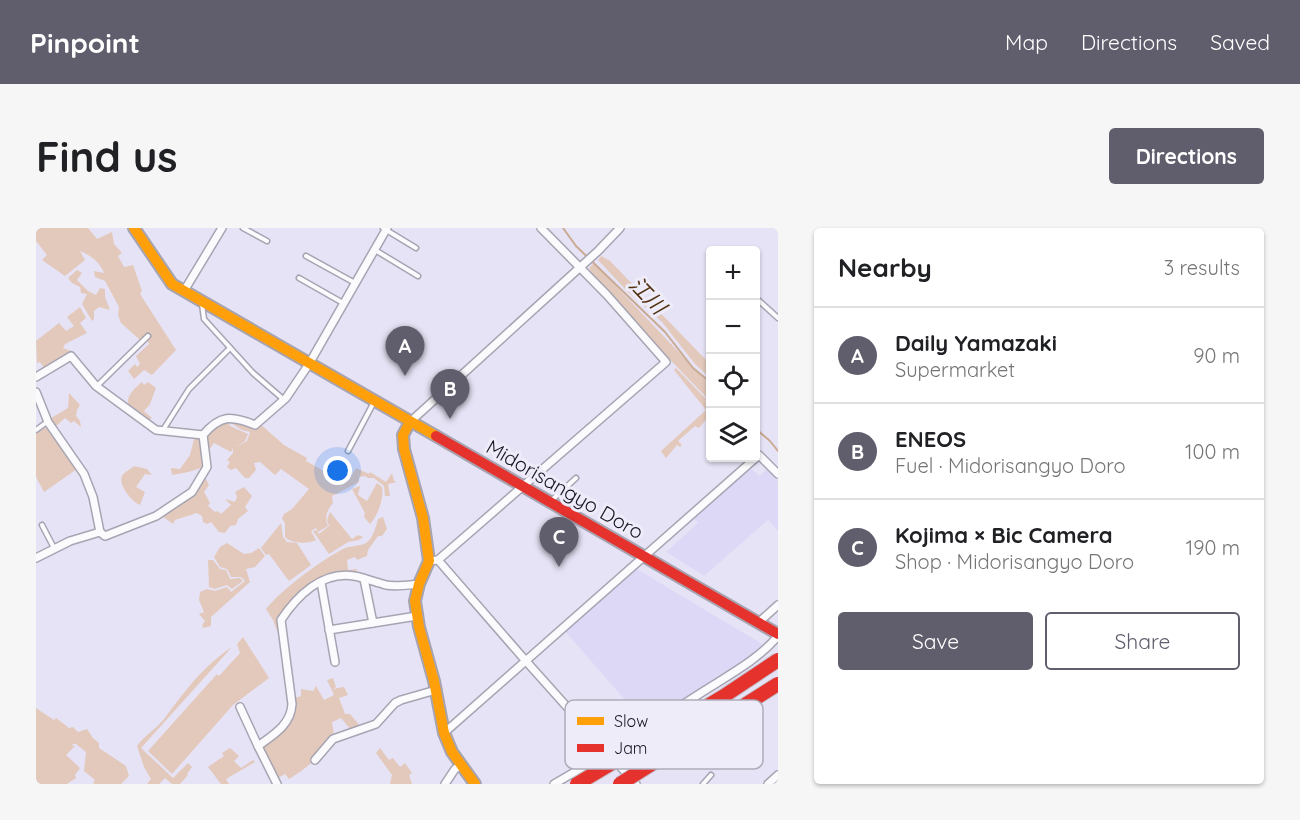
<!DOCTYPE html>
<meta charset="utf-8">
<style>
:root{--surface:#fff;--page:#f6f6f6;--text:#202124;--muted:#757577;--line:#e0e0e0;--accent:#605d6c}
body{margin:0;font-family:Quicksand,"Noto Sans JP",sans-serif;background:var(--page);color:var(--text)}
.controls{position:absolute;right:18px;top:18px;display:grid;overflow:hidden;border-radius:6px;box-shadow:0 2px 4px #0004}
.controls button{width:54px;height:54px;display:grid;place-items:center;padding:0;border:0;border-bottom:2px solid var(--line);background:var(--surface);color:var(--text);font:30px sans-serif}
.you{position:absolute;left:302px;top:243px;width:21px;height:21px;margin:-15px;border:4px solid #fff;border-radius:50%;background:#1a73e8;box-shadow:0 0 0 9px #1a73e833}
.badge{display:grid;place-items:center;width:39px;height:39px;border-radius:50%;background:var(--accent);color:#fff;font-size:20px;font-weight:700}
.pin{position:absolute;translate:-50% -50px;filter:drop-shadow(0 2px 3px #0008)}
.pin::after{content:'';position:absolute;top:32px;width:21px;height:18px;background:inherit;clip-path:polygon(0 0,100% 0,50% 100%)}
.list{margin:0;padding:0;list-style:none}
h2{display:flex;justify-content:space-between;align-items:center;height:78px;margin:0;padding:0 24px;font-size:26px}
h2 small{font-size:20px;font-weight:400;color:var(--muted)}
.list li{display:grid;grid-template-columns:39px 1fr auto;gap:18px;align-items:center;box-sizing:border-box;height:96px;padding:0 24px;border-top:2px solid var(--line)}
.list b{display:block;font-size:22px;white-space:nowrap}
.list p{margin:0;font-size:20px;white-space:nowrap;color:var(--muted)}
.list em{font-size:20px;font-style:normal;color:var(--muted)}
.actions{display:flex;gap:12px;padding:18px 24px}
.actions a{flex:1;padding:14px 0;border:2px solid var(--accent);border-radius:6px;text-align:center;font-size:21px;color:var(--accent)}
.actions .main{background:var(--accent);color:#fff}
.icon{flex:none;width:33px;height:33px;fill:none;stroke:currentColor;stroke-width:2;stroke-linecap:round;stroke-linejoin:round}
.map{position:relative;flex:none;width:742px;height:556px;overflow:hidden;border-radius:6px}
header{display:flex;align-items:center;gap:36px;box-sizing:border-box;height:84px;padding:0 30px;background:var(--accent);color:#fff}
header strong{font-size:28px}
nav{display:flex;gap:33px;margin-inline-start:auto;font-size:21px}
.intro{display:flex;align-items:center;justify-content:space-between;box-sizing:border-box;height:144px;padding:0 36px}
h1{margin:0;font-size:42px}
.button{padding:15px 27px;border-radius:6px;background:var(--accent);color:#fff;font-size:21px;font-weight:700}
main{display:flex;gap:36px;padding:0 36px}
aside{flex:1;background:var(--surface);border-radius:6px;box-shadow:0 2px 4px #0004}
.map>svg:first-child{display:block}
.built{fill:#ded8f7}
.green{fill:#e3c9bb}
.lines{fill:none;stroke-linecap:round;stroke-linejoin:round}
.stream{stroke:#caaa93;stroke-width:2}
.lane-casing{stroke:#a7a4b2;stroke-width:7}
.street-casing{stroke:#a7a4b2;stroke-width:10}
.slow-casing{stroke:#a7a4b2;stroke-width:14}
.jam-casing{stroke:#a7a4b2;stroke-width:14}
.lane{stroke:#fbfbfe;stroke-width:4}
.street{stroke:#fbfbfe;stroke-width:7}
.slow{stroke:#ff9f0a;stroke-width:10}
.jam{stroke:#e5322d;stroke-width:10}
.jam-bridge-casing{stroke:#c4c1cb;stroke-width:16;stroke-linecap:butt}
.jam-bridge{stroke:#e5322d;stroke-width:14}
.labels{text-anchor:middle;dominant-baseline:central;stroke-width:6;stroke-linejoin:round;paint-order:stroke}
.street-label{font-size:20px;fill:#181521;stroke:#efecfa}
.water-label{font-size:21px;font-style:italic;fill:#523212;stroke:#efecfa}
.key{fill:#efecfa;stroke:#aeacb9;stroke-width:1.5}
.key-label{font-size:16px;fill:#181521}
</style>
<header>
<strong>Pinpoint</strong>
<nav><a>Map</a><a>Directions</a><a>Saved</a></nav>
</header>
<div class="intro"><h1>Find us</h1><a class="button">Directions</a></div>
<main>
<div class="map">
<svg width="742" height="556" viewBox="0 0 742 556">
<rect width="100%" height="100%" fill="#e7e3f6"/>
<g class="built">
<path d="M714,239L723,248L731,241L742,253V303L732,292L668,348L630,324L662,295L658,290Z"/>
<path d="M599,340L728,417L699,438L610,496L528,402Z"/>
</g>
<g class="green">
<path d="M0,0H52L61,11L76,4L78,16L86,25L82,28L88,39L97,37L106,63L104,66L140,122L116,147L108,142L98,151L92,143L99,136L101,139L104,136L100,128L113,116L109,109L104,112L85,95L82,87L83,79L69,53L59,49L58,43L68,45C64,34 54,27 44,23L49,32L29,48L6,32L11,27L0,13Z"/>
<path d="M565,28L574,33L674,136V150L659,136L626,94L591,63L562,32Z"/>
<path d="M558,35L674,157V173L588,84L590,82L556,46L553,40Z"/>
<path d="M41,42L46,45L41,52L52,63L60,67L64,60L69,61V69L74,82L63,79L58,83V91L56,93L46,76L51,66L45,65L44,59L36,55L32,50Z"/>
<path d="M44,79L50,90L44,95L51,105L29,116L27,120L35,123L31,127L8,140L4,134L1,135L0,113L23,95L30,103L38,98L31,89Z"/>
<path d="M640,140L670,171L669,173L674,178V187L663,200L659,198L642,213L646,217L644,219L641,217L630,230L625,223L670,182L638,142Z"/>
<path d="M106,154L108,157L112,154L120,160L114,176L108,183L116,190L113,192L92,179C90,167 98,161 106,154Z"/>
<path d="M33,165L44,177L41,182L40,188L44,193L45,199L38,193L35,195L29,190L19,199L15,190L32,180Z"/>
<path d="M194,192L223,195L248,217L271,230L270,233L295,247L297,245L313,252L320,240L333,246L334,244L350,254L356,245L358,253L361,254L352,256L354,268H349L348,258L338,250H332L329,248L323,249V254L296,268L297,275C291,282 288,289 292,298L282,304L280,300L275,303L280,312C272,316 255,316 249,309V295L246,291L248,286L256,281L273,261L245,241L239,247L224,234L218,235L220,242L213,250H209L200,240L195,242L191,239L194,234L191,232L197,225V220L195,224L178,215L172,223L171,209L179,197L192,194L194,198L212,206L209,213L200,219L211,213L214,204L206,202L195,195Z"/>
<path d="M11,199L41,241L8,264L0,249V205Z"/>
<path d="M158,211H164L167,239C155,244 147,245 136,247L135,240L144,241L154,227Z"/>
<path d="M98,238L111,241L116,247L109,246L100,259L109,264L104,277C96,274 82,257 86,248C88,244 95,241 98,238Z"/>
<path d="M168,247L173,257L168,264L174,275L172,278L179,284L182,283L185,286L195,277L189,271L199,274L201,269L199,264L208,259L216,268L209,279L212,283L202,291L200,297L194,298L189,305L183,304L175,294L171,296L167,294L166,288L161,285L139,292L137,296L126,288L156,266Z"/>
<path d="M341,255L346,259C348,271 342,287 334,296L328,289L329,285L316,261L324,258L322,267L331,273Z"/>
<path d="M294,284L316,311L322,307L327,309L323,312L312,314L293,326L277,303L280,302L283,306L293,298L291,292Z"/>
<path d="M347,289L351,301L346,308H342L332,322L331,328L321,332L319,329L311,332L312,342L321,341L320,345L277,355L243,391V408L237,392L230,381C246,361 284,333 307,321C314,317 323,319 330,315C337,311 340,298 342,291Z"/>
<path d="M245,295L247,309L251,314L261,315L275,337L253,353L233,326L230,327L225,320Z"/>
<path d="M191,315L208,326L215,325L223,320L229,328L219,339L210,341L214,354L175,389V398L167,400L166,397L169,393L163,386L168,384L163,372L164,364L171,361L179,363L191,359L195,364L209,353L205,349H195L191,341L184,339L178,329L184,319Z"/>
<path d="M172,332H177L184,341L190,342L194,351L204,350L207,353L196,361L191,357L179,361L173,359Z"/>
<path d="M207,409L233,450L197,477L136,546L112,523L181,446L183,448L204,425L201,416Z"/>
<path d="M196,419L105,520L137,550L152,535L156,539L151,546L152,547L144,556H136L129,550L123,556H111L115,551L108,539L101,518C109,507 120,501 128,491C149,463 166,439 196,419Z"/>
<path d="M297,450L300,459L297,461L308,459L312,467L303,470L309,486H314L325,499L315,502L305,490L296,494L298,507L290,512C284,531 269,541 253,551L249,546L242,550L226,518L243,505L260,481L259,470L265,468V461L277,463L280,458L288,472L298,467L291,452Z"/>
<path d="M0,480L18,492L20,490L33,500L37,499L42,504L51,501L57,510L63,515V520L90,538L93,548L85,556H59L57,555L59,552L48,543L50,524L40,516H37L36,517L39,518L30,527L44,540L39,547L40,550L31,556H2L0,553Z"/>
<path d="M194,520L203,528L198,533L205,540L217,532L219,534L190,551L193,556H185L172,539L188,528L186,525Z"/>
<path d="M344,520L353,532L357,530L364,539L369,535L376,545L373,547L376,556H354L356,547L340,525Z"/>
</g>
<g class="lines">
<g class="stream">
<path d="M527,0L540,18L629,104L657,140L674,154"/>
<path d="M720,201L734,213L742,223"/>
</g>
<g class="lane-casing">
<g id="lane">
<path d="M207,0L231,13"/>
<path d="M347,0L380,20"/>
<path d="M339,22L382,48"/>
<path d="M270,28L319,55"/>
<path d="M263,50L307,75"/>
<path d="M720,70L742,90"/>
<path d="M166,76L168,91L217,145L247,171"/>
<path d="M61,158L112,108"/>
<path d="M0,202L11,194"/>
<path d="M127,202L153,161L194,120"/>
<path d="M312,223L338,174"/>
<path d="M516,272L540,250"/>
<path d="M6,297L18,320"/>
<path d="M667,556L675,547"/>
</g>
</g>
<g class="street-casing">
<g id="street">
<path d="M148,63L186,0"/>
<path d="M0,149L35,128L60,158L120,202L167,207C184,187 195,187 219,197L250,170L273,136L351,0"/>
<path d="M0,164L12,194L48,246L57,269L64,304"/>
<path d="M374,194L562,23L584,0"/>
<path d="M0,330L34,313L64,304L69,308L120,288L156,264L171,239L167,207"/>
<path d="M402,332L489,432L600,556"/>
<path d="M393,333L402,332L630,134L571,67L505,0"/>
<path d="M328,351L337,395"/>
<path d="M285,354L299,434"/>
<path d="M722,395L742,377"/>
<path d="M293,402L381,388"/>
<path d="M204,479L222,518"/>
<path d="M408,505L723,227L742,246"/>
<path d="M279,532L297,511L340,496L359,475L365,472L400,462"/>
<path d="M241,556L222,518C237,507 255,497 256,476L245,392C261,368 286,343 318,348C329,350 339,354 350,357C360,359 372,357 383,356"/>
<path d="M409,556L419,541L424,538"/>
<path d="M518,556C569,527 618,495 668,463C693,447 723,431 742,408"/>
<path d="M732,556L742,547"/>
</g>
</g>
<g class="slow-casing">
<g id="slow">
<path d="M98,0L136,56L400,208"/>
<path d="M374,194L367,207L368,221L387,290L393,333L383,356L379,373L383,399L398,453L408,505L416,524L439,556"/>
</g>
</g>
<g class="jam-casing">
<path id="jam" d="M400,208L742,406"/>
</g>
<use href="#lane" class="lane"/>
<use href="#street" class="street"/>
<use href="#slow" class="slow"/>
<use href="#jam" class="jam"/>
<g class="jam-bridge-casing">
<g id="jam-bridge">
<path d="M541,556L688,468L742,432"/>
<path d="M584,556L742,456"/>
</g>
</g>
<use href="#jam-bridge" class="jam-bridge"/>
</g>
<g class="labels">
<g class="street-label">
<text transform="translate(529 261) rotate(30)">Midorisangyo Doro</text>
</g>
<g class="water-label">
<text transform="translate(612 67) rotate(46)">江川</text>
</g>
</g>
<rect x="529" y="472" width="198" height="69" rx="9" class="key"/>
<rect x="541" y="489" width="27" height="8" fill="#ff9f0a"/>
<rect x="541" y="516" width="27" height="8" fill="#e5322d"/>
<g class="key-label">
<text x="578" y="499">Slow</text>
<text x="578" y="526">Jam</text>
</g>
</svg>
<div class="controls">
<button>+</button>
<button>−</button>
<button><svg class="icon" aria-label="locate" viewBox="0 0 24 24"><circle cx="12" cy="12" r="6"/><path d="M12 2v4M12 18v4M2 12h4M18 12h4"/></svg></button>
<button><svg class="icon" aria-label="layers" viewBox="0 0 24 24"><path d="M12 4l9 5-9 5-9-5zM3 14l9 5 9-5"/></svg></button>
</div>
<div class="you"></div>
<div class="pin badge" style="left:369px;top:148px">A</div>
<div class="pin badge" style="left:414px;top:191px">B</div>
<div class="pin badge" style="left:523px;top:339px">C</div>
</div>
<aside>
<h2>Nearby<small>3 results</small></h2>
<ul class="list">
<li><span class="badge">A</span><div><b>Daily Yamazaki</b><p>Supermarket</p></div><em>90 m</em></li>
<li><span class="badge">B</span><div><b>ENEOS</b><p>Fuel · Midorisangyo Doro</p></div><em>100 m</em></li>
<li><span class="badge">C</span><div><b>Kojima × Bic Camera</b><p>Shop · Midorisangyo Doro</p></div><em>190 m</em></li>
</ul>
<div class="actions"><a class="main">Save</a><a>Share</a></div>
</aside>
</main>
